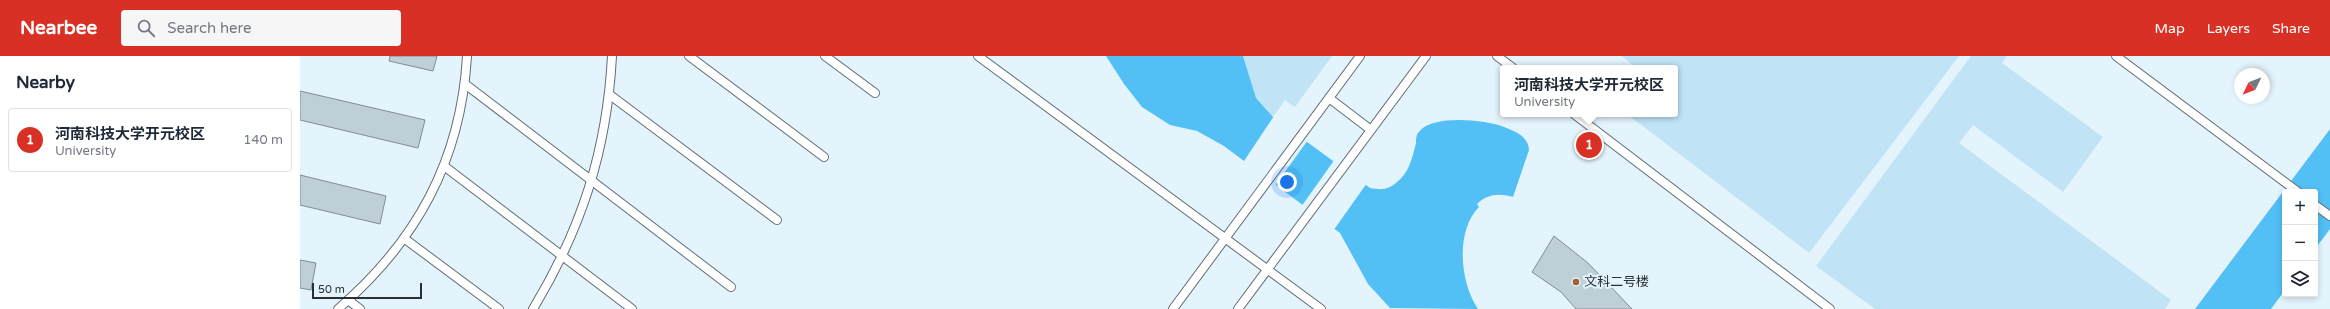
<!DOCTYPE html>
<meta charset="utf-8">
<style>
:root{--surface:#fff;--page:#f6f6f7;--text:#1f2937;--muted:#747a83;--line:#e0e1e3;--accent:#d93025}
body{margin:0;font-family:"Varela Round","Noto Sans SC",sans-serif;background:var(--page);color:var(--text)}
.controls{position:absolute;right:12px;bottom:12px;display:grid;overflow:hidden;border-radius:4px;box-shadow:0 2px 6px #0003}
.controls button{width:36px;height:36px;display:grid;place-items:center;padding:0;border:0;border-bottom:1px solid var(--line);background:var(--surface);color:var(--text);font:20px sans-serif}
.compass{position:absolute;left:1934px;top:12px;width:36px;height:36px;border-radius:50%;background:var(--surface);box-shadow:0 2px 6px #0003;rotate:227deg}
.scale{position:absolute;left:12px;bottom:10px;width:110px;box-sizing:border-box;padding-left:4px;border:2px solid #292f33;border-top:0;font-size:11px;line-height:14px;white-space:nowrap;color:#292f33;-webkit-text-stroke:3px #e4f4fd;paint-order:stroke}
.you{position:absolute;left:987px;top:126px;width:14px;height:14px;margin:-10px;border:3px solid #fff;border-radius:50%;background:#1a73e8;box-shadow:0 0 0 6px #1a73e833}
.badge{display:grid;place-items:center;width:26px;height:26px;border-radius:50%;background:var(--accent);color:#fff;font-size:13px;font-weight:700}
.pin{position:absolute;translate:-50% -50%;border:2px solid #fff;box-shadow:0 1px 4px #0006}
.popup{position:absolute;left:1200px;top:9px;width:178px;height:52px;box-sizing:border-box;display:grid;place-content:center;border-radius:4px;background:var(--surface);filter:drop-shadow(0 1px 3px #0005);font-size:13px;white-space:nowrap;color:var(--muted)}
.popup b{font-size:15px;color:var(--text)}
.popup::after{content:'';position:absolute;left:50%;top:100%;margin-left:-8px;border:8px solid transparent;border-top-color:var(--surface)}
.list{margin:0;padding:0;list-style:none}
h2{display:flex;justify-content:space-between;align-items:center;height:52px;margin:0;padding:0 16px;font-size:17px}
h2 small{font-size:13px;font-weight:400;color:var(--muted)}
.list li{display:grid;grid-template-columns:26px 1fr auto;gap:12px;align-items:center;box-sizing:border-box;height:64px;margin:0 8px 8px;padding:0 8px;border:1px solid var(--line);border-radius:4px}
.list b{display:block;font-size:15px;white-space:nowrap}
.list p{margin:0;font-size:13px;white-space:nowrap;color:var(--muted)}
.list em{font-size:13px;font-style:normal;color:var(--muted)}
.icon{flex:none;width:22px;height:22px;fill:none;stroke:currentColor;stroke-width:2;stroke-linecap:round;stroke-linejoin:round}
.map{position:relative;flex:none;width:2030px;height:253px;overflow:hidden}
header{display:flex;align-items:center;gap:24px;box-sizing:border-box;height:56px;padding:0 20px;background:var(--accent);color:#fff}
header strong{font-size:19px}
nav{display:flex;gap:22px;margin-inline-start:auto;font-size:14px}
.search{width:280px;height:36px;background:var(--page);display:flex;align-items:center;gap:10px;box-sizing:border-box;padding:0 14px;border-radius:4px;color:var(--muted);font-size:15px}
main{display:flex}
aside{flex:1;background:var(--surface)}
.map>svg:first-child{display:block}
.green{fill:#c0e3f6}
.water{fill:#52c0f4}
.pier{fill:#e4f4fd}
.building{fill:#bfcfd8;stroke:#7e8d95}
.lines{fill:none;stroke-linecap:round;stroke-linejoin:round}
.lane-casing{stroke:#606e76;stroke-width:10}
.lane{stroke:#fff;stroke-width:8}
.poi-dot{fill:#a35e31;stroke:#e4f4fd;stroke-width:1.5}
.labels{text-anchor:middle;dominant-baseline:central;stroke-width:4;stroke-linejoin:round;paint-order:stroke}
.poi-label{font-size:13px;fill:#292f33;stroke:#e4f4fd;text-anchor:start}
</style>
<header>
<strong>Nearbee</strong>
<div class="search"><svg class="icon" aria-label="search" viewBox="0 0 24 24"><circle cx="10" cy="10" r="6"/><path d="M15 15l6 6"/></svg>Search here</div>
<nav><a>Map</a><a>Layers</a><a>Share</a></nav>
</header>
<main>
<aside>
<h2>Nearby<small></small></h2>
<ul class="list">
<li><span class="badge">1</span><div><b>河南科技大学开元校区</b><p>University</p></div><em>140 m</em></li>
</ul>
</aside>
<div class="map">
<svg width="2030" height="253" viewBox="0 0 2030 253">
<rect width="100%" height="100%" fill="#e4f4fd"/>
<g class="green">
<path d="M943,0H1032L995,51L985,44L973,61L956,42Z"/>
<path d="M1322,0H1659L1509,197L1327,58H1375V12H1336Z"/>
<path d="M1671,0H1707L1702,7L1803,81L1763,136L1673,69L1659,87L1871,244L1865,253H1575L1516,210Z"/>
</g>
<g class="water">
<path d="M806,0H943L956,42L973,61L1070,132C1081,134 1087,134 1096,127C1109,117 1112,103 1116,87C1116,84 1116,78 1119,76C1132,58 1186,64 1204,71C1216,76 1228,80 1229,94L1213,141C1199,137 1187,138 1177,148L1179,151C1155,175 1160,227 1178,253L1090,252L1068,228L1040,177L924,90L897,75L870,69L842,51L824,28Z"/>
<path d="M2030,73V173L2015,193V136H1985V234L1971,253H1895Z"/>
</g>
<g class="pier">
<path d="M974,60L1008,84L974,131L942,108Z"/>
<path d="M1035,103L1067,127L1033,175L1001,151Z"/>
</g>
<g class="building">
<path d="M90,0H137L133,15L89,5Z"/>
<path d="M0,35L125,64L118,92L0,64Z"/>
<path d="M0,119L86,140L80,168L0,149Z"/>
<path d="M1254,180L1288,207L1332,253H1276L1261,236L1232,216Z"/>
<path d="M0,204L16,207L11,234L0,232Z"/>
</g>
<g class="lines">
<g class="lane-casing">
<g id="lane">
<path d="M389,0L524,101"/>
<path d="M525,0L575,37"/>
<path d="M678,0L1021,253"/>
<path d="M1197,0L1213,12"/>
<path d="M1816,0L1998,136"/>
<path d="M165,28L431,231"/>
<path d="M310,39L477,164"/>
<path d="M1029,42L1071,74"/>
<path d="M1274,58L1530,253"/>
<path d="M144,110L332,253"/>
<path d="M2015,149L2030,160"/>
<path d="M105,183L199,253"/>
<path d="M48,244L60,253"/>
<path d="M38,253C117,185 161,104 167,0"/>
<path d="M233,253C282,172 307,94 312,0"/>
<path d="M873,253L1060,0"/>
<path d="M938,253L1126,0"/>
</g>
</g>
<use href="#lane" class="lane"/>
</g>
<circle class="poi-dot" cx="1276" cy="226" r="4"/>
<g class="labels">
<g class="poi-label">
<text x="1284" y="226">文科二号楼</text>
</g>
</g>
</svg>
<div class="controls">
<button>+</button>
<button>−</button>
<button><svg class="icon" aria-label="layers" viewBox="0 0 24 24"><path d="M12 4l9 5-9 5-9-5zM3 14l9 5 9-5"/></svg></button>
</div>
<svg class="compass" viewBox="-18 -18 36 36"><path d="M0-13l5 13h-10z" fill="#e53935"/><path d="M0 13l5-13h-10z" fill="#747a83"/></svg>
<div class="scale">50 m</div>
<div class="you"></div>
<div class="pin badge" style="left:1289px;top:89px">1</div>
<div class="popup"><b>河南科技大学开元校区</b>University</div>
</div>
</main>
